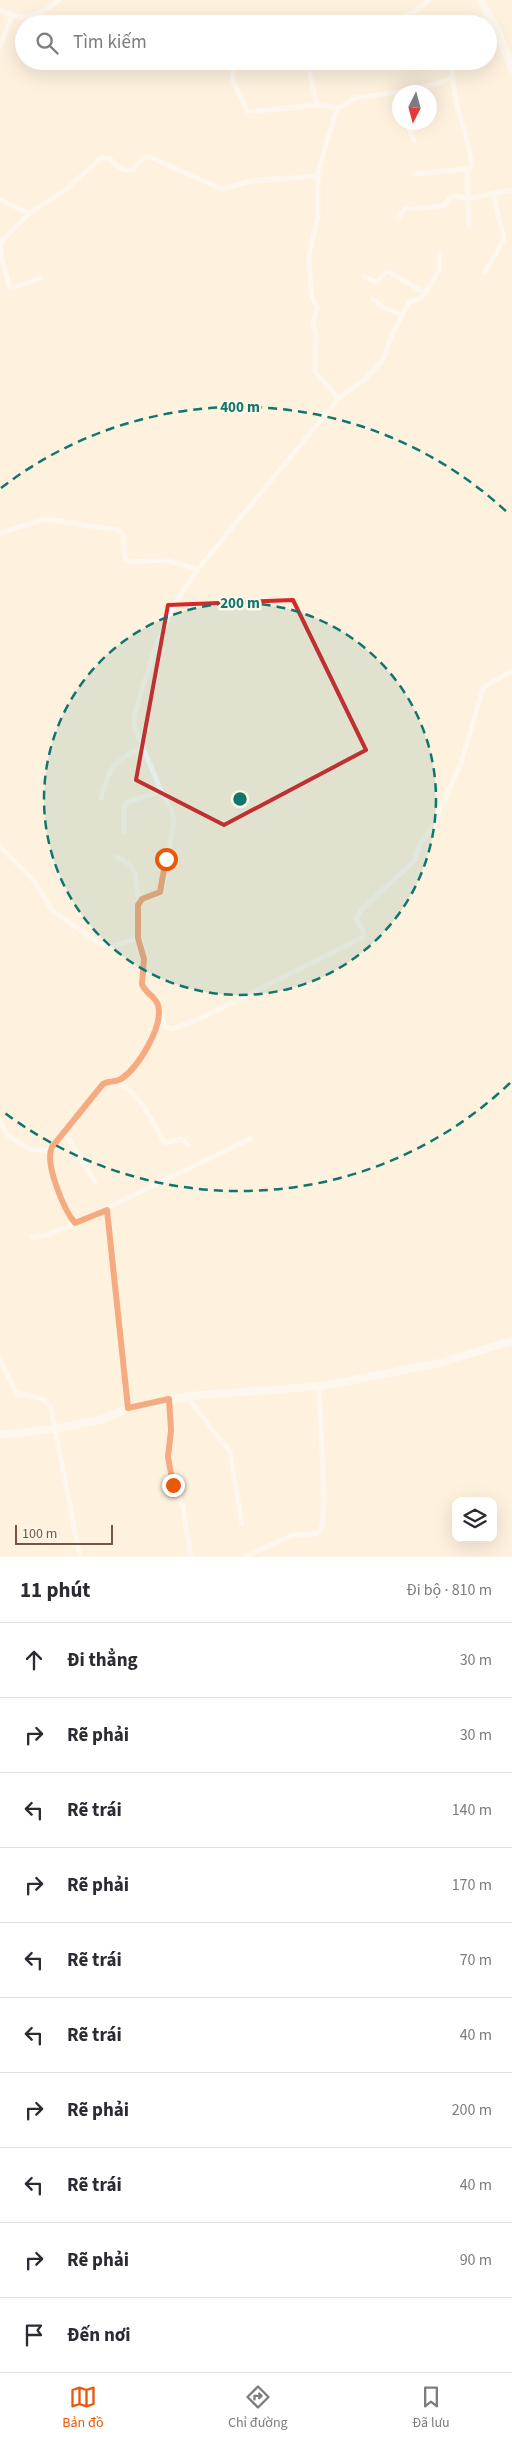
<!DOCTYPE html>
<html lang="vi">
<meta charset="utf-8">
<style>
:root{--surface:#fff;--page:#f7f7f7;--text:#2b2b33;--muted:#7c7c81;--line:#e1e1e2;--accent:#ea580c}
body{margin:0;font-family:"Source Sans 3",sans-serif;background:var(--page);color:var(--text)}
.controls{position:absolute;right:15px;bottom:15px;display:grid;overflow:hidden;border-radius:10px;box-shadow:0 5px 20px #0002}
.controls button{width:45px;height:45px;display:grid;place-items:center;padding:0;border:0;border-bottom:1px solid var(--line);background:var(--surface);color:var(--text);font:25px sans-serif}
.compass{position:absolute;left:392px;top:85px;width:45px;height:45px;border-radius:50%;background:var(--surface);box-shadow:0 5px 20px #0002;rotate:186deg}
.scale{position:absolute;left:15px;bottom:12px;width:98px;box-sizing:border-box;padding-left:5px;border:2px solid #765545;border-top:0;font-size:14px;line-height:18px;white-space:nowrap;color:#765545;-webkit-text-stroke:4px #fff5e6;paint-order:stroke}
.stop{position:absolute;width:15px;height:15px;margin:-11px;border:4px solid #ea580c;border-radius:50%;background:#fff}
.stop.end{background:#ea580c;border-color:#fff;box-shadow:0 1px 5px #0008}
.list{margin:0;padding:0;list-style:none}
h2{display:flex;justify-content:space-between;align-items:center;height:65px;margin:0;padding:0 20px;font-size:21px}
h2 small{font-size:16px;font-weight:400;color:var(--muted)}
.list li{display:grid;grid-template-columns:32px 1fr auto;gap:15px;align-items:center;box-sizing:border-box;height:75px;padding:0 20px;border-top:1px solid var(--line)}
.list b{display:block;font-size:19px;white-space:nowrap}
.list em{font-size:16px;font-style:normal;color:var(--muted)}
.icon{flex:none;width:28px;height:28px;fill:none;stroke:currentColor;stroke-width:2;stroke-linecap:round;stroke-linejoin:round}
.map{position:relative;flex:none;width:512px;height:1557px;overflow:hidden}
.search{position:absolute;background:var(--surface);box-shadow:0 5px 20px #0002;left:15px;right:15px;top:15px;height:55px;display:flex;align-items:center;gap:12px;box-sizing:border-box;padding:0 18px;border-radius:28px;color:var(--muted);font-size:19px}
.sheet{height:815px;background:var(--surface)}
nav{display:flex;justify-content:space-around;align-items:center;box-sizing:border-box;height:70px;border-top:1px solid var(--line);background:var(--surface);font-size:14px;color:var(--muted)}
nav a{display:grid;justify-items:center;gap:2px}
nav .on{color:var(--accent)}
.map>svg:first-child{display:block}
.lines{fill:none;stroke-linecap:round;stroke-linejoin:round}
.street{stroke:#fff;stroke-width:5}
.secondary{stroke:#fff;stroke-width:8}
.route{stroke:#ea580c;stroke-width:6}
.marked{fill:none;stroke:#d62828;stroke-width:4;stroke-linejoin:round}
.ring{fill:none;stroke:#0f766e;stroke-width:2.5;stroke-dasharray:9 6}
.centre{fill:#0f766e;stroke:#fff5e6;stroke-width:2.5}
.ring-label{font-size:15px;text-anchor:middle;font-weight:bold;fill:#0f766e;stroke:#fff5e6;stroke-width:5;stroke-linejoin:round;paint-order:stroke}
</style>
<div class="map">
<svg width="512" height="1557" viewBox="0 0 512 1557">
<rect width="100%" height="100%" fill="#fef1de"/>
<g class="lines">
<g class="street">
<path d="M0,10C27,24 37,15 60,0"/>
<path d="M391,24L422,7L429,0"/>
<path d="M479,24L487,11"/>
<path d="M0,46L12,16"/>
<path d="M232,61L233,81L248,112L317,105L339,108"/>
<path d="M453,61C449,97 468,132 472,167L466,169"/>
<path d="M309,71L317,105"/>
<path d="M397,92L400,104"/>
<path d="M406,122L414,140"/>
<path d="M414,174L467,169L469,226"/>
<path d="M0,200L29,213"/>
<path d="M399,217L405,209L444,206L451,196L470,198L512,190"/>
<path d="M440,253L439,270L425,293L421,298L409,302L392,335L383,360L364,380L339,398L198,569L174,605L156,645L135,713L134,726L161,791L172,811L174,821L162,889L157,895L139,901L137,925L145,959L144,988L157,1003L165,1027L172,1029L201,1018L363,937L364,933L356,918L362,909L414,861L420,844L432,828L461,763L483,688L512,670"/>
<path d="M485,272L504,239L493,195"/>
<path d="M365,277L376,282L386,272H390L425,293"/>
<path d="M41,278L10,289L1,256V242L29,213L64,191L101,158H109C116,165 121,172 133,170L142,158L149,157L222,189L251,181L318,176"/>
<path d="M373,299L383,307L402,315"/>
<path d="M339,398L315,372L316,335L313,321L317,308L311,293L309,254L318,217V172L335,115L339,108L355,98L397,92L436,84L451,78"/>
<path d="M0,533L46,519L118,530L123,534L125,560L132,562L164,560L198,569"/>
<path d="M101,798C109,768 113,761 142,747"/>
<path d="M124,832V808L127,802L161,791"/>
<path d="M0,847L34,881L53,911L100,944L114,946L138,938"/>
<path d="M117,857C141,868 134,879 139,901"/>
<path d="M116,1082C140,1069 152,1039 160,1014"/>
<path d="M0,1120L7,1135L30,1149L50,1151"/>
<path d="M64,1131L95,1182"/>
<path d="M188,1145L182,1139L165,1143C152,1123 135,1079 106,1082L50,1151C49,1172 62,1207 75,1223L250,1139"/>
<path d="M107,1209L128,1408"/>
<path d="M32,1237L47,1235L75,1223"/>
<path d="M0,1359L16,1393C30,1397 44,1394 51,1408L80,1557"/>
<path d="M186,1396L230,1452L242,1524"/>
<path d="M169,1399L171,1430L168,1448L170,1476L183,1507L191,1557"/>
<path d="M244,1557L293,1535L316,1534L322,1527L324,1497L319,1386"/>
</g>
<g class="secondary">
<path d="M480,0L498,31L512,69"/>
<path d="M0,1435L54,1429L103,1419L128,1408L190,1396L323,1386L439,1363L512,1341"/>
</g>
</g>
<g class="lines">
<path class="route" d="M166,859L160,892L142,899L138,905V938L144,959L142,984C145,993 155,996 158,1005C164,1026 138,1068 121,1079C115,1083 109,1080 103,1084L52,1147C44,1163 64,1210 75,1223L107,1210L128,1408L169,1399L171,1430L168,1457L173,1485"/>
</g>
<path d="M0 0H512V1557H0ZM293,600L366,750L224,825L136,780L168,605Z" fill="#fef1de" fill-opacity=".55" fill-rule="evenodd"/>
<path class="marked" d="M293,600L366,750L224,825L136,780L168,605Z"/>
<circle cx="240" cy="799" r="196" fill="#0f766e" fill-opacity=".12"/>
<g class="ring">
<circle cx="240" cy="799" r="196"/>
<path d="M510 1083A392 392 0 0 1 1 1110M1 488A392 392 0 0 1 510 515"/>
</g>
<circle cx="240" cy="799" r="8" class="centre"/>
<g class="ring-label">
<text x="240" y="412">400 m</text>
<text x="240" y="608">200 m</text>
</g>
</svg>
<div class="controls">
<button><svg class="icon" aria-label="layers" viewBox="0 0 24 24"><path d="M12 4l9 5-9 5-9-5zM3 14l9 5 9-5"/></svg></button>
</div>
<svg class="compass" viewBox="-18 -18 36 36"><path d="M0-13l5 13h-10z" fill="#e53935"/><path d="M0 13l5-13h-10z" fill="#7c7c81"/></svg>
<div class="scale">100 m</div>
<div class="stop" style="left:166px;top:859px"></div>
<div class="stop end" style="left:173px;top:1485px"></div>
<div class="search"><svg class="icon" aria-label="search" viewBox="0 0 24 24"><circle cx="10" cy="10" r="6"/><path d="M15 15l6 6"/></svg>Tìm kiếm</div>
</div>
<section class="sheet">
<h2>11 phút<small>Đi bộ · 810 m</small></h2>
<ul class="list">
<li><svg class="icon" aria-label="ahead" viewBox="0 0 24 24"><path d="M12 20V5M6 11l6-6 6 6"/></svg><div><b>Đi thẳng</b></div><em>30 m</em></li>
<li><svg class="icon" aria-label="right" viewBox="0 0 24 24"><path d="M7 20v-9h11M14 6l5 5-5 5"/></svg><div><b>Rẽ phải</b></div><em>30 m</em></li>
<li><svg class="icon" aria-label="left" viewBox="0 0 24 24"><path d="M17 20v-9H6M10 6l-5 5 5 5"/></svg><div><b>Rẽ trái</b></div><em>140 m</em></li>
<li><svg class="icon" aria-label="right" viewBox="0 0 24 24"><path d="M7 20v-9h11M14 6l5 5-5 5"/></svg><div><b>Rẽ phải</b></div><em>170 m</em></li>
<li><svg class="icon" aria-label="left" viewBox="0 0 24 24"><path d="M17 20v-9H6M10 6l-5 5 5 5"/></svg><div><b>Rẽ trái</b></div><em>70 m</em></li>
<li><svg class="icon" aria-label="left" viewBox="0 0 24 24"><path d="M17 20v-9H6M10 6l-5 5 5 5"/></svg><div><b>Rẽ trái</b></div><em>40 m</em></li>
<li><svg class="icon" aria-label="right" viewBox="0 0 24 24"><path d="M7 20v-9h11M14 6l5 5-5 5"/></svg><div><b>Rẽ phải</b></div><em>200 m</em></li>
<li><svg class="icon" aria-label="left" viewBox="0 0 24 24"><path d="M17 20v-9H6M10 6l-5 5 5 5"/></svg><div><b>Rẽ trái</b></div><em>40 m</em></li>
<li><svg class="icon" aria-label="right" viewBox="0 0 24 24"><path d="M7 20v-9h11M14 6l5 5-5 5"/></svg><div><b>Rẽ phải</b></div><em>90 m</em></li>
<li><svg class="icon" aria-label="arrive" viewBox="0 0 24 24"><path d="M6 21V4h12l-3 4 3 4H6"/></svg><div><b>Đến nơi</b></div></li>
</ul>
</section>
<nav>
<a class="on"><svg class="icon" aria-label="map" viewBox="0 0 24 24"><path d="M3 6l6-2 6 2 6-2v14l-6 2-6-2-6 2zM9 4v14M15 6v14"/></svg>Bản đồ</a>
<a><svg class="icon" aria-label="directions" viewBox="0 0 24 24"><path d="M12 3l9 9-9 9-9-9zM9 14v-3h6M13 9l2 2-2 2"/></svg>Chỉ đường</a>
<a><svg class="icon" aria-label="saved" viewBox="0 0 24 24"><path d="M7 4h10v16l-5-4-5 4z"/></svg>Đã lưu</a>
</nav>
